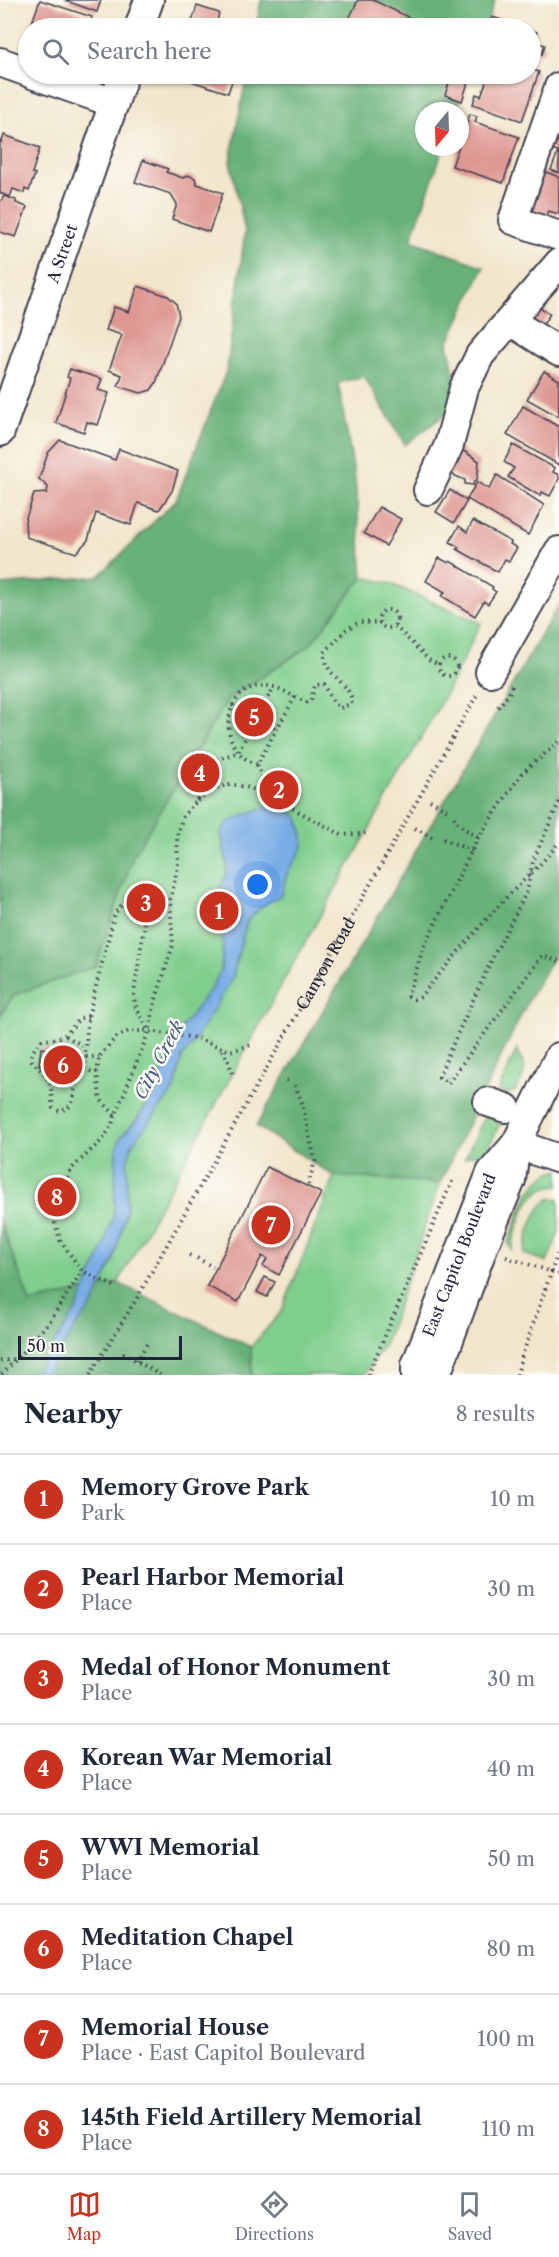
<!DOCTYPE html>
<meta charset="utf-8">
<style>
:root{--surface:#fff;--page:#f2f2f3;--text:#1f2937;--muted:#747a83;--line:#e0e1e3;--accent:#c8321e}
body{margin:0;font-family:"Libre Caslon Text",serif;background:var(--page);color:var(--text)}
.compass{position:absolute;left:415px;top:102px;width:54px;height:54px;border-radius:50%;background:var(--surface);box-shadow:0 2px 4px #0004;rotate:199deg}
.scale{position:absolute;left:18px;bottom:15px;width:164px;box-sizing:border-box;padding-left:6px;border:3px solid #22223b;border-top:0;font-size:16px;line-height:21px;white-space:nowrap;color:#22223b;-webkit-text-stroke:4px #fdfcf7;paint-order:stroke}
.you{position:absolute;left:258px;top:885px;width:21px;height:21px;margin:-15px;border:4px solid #fff;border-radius:50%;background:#1a73e8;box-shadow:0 0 0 9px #1a73e833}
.badge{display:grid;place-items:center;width:39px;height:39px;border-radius:50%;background:var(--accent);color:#fff;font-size:20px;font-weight:700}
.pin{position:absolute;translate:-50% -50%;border:3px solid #fff;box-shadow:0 2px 6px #0006}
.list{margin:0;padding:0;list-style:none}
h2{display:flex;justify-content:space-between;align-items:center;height:78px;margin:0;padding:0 24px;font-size:26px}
h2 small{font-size:20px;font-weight:400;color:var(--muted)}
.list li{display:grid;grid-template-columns:39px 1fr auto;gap:18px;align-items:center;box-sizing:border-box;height:90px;padding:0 24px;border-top:2px solid var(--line)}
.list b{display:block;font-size:22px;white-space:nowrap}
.list p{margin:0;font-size:20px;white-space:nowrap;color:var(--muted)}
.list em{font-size:20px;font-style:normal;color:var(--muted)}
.icon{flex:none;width:33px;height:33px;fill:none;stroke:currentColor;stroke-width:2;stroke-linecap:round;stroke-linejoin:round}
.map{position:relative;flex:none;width:559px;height:1375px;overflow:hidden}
.search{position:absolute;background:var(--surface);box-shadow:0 2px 4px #0004;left:18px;right:18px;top:18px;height:66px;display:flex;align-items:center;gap:15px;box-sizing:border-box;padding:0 21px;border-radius:33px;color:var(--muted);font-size:22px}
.sheet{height:798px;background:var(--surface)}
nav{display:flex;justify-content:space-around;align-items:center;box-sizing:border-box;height:84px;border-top:2px solid var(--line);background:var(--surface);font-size:16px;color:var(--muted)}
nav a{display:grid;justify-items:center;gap:3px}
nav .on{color:var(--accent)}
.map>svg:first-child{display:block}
.green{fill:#80ce8d;stroke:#517864;stroke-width:1.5}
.forest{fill:#68b178;stroke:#456a5a;stroke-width:1.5}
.water{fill:#78ace5;stroke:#4d6790;stroke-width:1.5}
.building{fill:#de9893}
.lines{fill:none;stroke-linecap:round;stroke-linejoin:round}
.minor-casing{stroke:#413f50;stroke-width:32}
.path{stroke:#413f50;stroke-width:4;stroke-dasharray:1.5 4.5;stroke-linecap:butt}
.minor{stroke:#fff;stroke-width:28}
.labels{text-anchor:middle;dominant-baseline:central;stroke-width:5;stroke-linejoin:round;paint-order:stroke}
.street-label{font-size:16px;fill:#22223b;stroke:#fdfcf7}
.water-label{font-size:18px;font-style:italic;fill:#44597f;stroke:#fdfcf7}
</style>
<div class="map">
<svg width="559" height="1375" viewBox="0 0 559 1375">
<rect width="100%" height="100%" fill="#fdfcf7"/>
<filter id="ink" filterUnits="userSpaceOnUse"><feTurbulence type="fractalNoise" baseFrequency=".0167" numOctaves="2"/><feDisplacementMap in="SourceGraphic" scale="12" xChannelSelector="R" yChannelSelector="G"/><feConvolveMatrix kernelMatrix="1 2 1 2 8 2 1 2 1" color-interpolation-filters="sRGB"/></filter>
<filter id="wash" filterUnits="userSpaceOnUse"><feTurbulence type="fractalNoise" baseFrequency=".008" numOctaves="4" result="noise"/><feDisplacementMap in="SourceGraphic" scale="24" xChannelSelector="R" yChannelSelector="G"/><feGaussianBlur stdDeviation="1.35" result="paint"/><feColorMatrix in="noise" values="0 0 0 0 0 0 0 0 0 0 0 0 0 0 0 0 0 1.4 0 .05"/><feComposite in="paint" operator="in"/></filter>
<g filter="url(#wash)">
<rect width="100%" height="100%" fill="#f1e5ca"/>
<g class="green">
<path d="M363,577L389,583L481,623L448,690L279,989L118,1283L30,1303L0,1221V1016L14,995L96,966L133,856L228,699L309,646Z"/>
<path d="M517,1049C518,1056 520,1057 523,1063C528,1072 519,1083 515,1091L508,1094L498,1091Z"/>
<path d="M487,1112L496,1116L500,1123L486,1153L468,1156L465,1158Z"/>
<path d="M559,1169V1186C528,1183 516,1226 512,1250L508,1243C520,1215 527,1178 559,1169Z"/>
<path d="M334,1176L440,1183L385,1343L364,1375H252L251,1347L282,1311Z"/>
<path d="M552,1198L559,1199V1232L547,1262L524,1254C527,1236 534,1206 552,1198Z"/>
</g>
<g class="forest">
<path d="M261,0H495L485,28H256Z"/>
<path d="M247,74H469L456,111H424V147H444L411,240L484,267L448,343L460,403L405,445L364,376L338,383L355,478L363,577L309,646L228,699L133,856L96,966L14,995L0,1016V585L99,576L176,500L227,369L245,231L230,161Z"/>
<path d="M559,604V947L528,1001L440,1183L334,1176L256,1126Z"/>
<path d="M0,1221L30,1303L118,1283L251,1347L252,1375H0Z"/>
</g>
<path class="water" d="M274,803L297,816C307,844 306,845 290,868C285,875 284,886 281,895L261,907L247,921L232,979L194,1042L182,1057L175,1089L132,1144L127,1162V1208L114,1259L93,1304L74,1329L46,1375H34L77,1309L103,1249L114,1214L116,1152L120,1138L137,1119L160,1084L164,1066L177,1034L210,990L221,970L223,944L214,907L215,899L226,876L227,863L221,834L227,822Z"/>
<g id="blocks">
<g class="building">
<path d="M40,0L92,17L89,28H30Z"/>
<path d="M64,0H101L97,12Z"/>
<path d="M358,0H373L408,17L402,28H359L347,23Z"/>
<path d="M197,6L219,13L217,21L241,28H190Z"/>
<path d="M492,17L526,28H482L484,24L489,26Z"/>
<path d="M530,30L537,32L534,41L545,45L542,54L530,50Z"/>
<path d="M530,69L539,72L522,121L473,104L476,94L481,96L489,74H530Z"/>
<path d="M183,74H227L234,75L228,93L182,78Z"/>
<path d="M452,74H471L462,101L445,95Z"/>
<path d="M470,114L477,116L475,122L519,137L503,183L452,166Z"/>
<path d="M4,135L40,148L32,173L35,174L29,191L25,189L24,193L13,189L10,197L0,193V141L2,142Z"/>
<path d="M549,138L559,142V173L551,170L558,152L545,148Z"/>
<path d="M143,160L168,169L166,172L183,178L188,175L195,178L197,184L223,193L209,232L172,219L177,204L171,194L135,182Z"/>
<path d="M541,170L559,177V214L548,211L545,217L527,211Z"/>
<path d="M4,196L16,200V203L27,207L16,237L0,232V202Z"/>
<path d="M138,286L168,296L176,303L179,316L156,383L151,390L141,393L118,386L122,375L109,370L122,335L106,330L114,307L129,312Z"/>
<path d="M537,306L550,314L537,333L524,325Z"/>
<path d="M70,369L102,379L98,390L109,393L98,425L87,422L84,432L56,423L70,378L67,377Z"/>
<path d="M544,371L559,380V417L527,399Z"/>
<path d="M523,406L559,427V465L507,435Z"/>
<path d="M60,440L115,460L119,449L178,471L172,491L159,510L138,503L131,525L96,513L88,540L76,553L26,537L25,521L34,494L47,493L48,487L39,479L48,453Z"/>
<path d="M513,445L555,468L553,472L559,475V479L550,496L542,492L540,496L508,477L514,468L504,462Z"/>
<path d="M459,448L479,461L477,480L474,481L473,485L465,484V480L446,472Z"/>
<path d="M497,475L544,505L528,535L467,499L477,482L489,489Z"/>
<path d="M450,490L467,501L454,523L436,512Z"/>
<path d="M379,507L401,519L386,546L364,533Z"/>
<path d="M473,521L511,542L510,544L517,548L509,561L505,559L498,572L457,549L459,547L450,542L459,526L467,532Z"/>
<path d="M439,558L449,563L450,561L493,587L492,589L496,592L488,604L484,601L475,616L442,596L445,592L426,581Z"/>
<path d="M41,1048L70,1052L67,1069L39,1065Z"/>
<path d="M267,1167L321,1193L279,1275L263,1266L267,1259L262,1256L238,1302L207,1286Z"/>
<path d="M265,1277L275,1282L267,1297L257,1292Z"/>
</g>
</g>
</g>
<g filter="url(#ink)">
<use href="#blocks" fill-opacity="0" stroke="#413f50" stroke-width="1.5"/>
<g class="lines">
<g class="minor-casing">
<g id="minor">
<path d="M139,28L149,0"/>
<path d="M0,62L28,72"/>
<path d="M32,74L114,103"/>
<path d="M559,87L513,220L559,236"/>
<path d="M510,321L559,352"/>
<path id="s2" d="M0,432L124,74"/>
<path d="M428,490L449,445L464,388L480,355L559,263"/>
<path d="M490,672L559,551"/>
<path d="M488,1102L506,1108"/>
<path d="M516,1144L559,1159"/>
<path id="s3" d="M416,1375V1365L491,1173L516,1144L559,1057"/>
<path d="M433,1375L437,1372L482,1250L511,1180L516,1144"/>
</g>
</g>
<g class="path">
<circle cx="388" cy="619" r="9"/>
<path d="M395,626L429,660L438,665"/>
<circle cx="448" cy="667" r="9"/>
<path d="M295,697L257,764L268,795L342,835L368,833"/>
<path d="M232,705L247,711"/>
<path d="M498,707L509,694L512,686"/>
<circle cx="252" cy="715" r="7"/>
<path d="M259,713L274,687"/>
<path d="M258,718L277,729"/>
<path d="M559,742L522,773L478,838L424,946L408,996L414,999L420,997C448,964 476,930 505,899C524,879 543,864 559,842"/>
<path d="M257,764C213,751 223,681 268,686C282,687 293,698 307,702L311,700L315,685L324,684L333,701L340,708L351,704C355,690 334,679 328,667C326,663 325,657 324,653L346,630L359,622L380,623"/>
<path d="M430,800L449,811"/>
<path d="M197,801C223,779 237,782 267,795"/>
<path d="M559,802L533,861L527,891L492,959L446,1059L439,1077L448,1083L542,956L559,961"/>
<path d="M454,817L458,824L478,838"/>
<path d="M415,828L432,838"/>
<path d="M443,839L472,851"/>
<path d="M88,1017L80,1018C64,1036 68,1038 42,1040C19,1064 38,1062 48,1079C53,1087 51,1099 53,1108L59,1111L67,1109L72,1104L76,1083L84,1070L88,1017L115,913L121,906L135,905C143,911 144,917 144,927L134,994L135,1005L148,1030"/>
<path d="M66,1036L87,1048"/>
<path d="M222,1050L229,1062L233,1077"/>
<path d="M86,1057H99"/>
<path d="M84,1070L97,1072"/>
<path d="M48,1078L76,1083"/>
<path d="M286,1080L291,1082"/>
<path d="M295,1085L302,1103L315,1161L308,1185"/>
<path d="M115,1115L100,1099L97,1072L99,1057L115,1038L129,1031H149L196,1038L230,1051L251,1045"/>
<path d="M189,1255L194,1257"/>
<path d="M506,1257L559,1274"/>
<path d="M197,1258L213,1267"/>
<path d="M114,1286L82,1271L60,1240L55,1223L59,1198L71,1169L101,1141L110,1129L149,1031L155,1002L173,945L170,900L178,867L177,835L183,816L196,802L201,791L196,769L209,762L238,752L254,722"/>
<path d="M123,1353L160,1375"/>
<path d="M0,1361L14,1359"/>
<path d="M137,1361L147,1344"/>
<path d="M2,1375L50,1321L82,1271"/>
<path id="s1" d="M90,1375L137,1298L478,693"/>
<path d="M368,1375L453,1179"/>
<path d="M517,1375L521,1359L559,1250"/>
</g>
<use href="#minor" class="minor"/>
</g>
</g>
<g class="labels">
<g class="street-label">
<text stroke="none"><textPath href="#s2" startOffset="189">A Street</textPath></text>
<text stroke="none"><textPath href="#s1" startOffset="474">Canyon Road</textPath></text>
<text stroke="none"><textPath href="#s3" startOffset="128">East Capitol Boulevard</textPath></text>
</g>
<g class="water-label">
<text transform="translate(159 1060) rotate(-62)">City Creek</text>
</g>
</g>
</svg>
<svg class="compass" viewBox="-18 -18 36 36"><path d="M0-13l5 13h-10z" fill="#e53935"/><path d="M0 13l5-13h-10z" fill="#747a83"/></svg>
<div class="scale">50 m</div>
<div class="you"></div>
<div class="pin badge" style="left:219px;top:911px">1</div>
<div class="pin badge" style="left:279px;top:790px">2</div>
<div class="pin badge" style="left:146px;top:903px">3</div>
<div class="pin badge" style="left:200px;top:773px">4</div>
<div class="pin badge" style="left:254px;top:717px">5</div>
<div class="pin badge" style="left:63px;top:1065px">6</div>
<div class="pin badge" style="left:271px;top:1225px">7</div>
<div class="pin badge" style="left:57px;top:1197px">8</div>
<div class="search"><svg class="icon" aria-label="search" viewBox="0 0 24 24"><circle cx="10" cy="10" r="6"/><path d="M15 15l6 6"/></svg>Search here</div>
</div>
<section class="sheet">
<h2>Nearby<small>8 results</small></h2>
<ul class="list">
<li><span class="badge">1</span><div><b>Memory Grove Park</b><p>Park</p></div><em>10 m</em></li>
<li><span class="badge">2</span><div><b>Pearl Harbor Memorial</b><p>Place</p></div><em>30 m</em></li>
<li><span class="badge">3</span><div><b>Medal of Honor Monument</b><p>Place</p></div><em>30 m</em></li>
<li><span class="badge">4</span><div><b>Korean War Memorial</b><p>Place</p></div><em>40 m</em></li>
<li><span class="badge">5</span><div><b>WWI Memorial</b><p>Place</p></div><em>50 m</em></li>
<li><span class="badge">6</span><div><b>Meditation Chapel</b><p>Place</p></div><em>80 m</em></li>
<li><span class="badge">7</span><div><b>Memorial House</b><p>Place · East Capitol Boulevard</p></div><em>100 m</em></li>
<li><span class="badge">8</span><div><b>145th Field Artillery Memorial</b><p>Place</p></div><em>110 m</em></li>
</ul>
</section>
<nav>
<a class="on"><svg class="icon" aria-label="map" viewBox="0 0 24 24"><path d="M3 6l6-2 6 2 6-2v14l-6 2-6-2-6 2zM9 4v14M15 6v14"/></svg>Map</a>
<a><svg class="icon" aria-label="directions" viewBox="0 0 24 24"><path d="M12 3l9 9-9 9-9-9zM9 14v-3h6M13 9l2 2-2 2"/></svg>Directions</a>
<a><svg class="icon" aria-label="saved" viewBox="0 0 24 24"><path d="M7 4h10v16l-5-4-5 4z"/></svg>Saved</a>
</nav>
